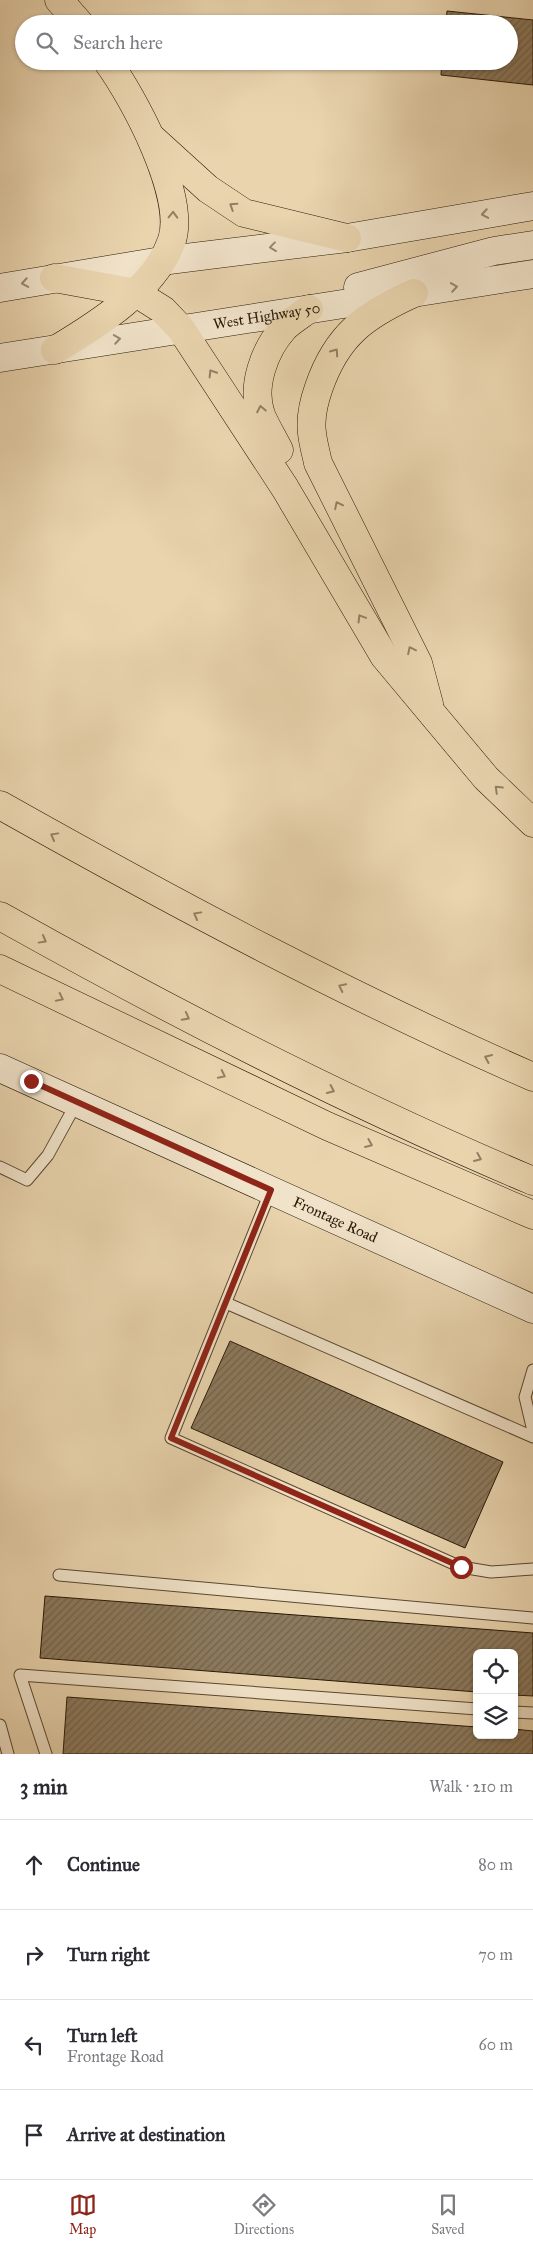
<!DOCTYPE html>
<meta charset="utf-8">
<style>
:root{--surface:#fff;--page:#f7f7f7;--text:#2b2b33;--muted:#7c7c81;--line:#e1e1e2;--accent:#8f2418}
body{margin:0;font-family:"IM FELL Great Primer",serif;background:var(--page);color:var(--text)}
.controls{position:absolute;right:15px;bottom:15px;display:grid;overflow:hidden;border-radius:8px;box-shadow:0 1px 4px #0004}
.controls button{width:45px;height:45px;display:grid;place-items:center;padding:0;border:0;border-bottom:1px solid var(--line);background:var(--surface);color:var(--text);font:25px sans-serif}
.stop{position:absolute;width:15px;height:15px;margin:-11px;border:4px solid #8f2418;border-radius:50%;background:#fff}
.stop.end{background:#8f2418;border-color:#fff;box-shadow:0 1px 5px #0008}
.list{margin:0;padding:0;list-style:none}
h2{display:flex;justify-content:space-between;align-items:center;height:65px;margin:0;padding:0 20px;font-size:21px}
h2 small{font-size:16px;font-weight:400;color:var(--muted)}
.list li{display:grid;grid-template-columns:32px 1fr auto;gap:15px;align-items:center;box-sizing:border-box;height:90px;padding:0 20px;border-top:1px solid var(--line)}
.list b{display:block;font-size:19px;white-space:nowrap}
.list p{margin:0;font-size:16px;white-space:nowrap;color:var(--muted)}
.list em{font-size:16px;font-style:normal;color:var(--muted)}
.icon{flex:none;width:28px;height:28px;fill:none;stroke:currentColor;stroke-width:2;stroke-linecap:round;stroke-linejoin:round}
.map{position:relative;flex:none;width:533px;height:1754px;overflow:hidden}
.search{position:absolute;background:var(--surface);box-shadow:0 1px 4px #0004;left:15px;right:15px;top:15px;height:55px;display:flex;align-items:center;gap:12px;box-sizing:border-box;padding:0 18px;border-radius:28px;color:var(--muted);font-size:19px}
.sheet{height:425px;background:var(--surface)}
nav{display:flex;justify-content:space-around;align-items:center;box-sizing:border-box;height:70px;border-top:1px solid var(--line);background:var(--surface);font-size:14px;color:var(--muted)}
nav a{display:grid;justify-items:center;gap:2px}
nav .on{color:var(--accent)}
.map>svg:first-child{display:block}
.building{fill:url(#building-hatch);stroke:#271907}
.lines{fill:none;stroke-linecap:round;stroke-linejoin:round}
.lane-casing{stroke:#584831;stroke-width:13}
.secondary-casing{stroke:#271907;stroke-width:29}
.highway-casing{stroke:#271907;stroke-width:29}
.lane{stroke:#f1e3ca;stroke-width:11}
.secondary{stroke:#f1e3ca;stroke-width:28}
.highway{stroke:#e9d4ae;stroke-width:28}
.oneway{stroke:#928063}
.oneway2{stroke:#968872}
.route{stroke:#8f2418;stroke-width:6}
.labels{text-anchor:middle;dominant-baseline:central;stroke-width:4.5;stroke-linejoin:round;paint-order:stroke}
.street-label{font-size:15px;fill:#271907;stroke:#f1e3ca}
</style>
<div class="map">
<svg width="533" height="1754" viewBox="0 0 533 1754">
<defs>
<pattern id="building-hatch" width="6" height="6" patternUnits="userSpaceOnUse" patternTransform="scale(1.25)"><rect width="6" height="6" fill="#8c7a5e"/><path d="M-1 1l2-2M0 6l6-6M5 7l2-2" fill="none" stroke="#72634c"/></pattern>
</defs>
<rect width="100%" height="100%" fill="#e9d4ae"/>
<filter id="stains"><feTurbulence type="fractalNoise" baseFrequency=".004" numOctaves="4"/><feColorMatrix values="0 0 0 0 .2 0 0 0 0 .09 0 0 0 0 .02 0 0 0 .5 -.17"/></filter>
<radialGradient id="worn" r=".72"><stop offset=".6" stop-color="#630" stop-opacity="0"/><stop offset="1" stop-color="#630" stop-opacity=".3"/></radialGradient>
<g class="building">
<path d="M447,11L533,20V85L441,75L442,61H509V24H446Z"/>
<path d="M230,1341L503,1462L465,1548L191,1428Z"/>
<path d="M45,1596L533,1633V1696L514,1695V1653H477V1692L40,1658Z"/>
<path d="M67,1697L477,1727V1735H514V1729L533,1731V1754H63Z"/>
</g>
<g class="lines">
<g class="lane-casing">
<g id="lane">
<path d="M0,1167L27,1180L48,1155L77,1102"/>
<path d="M271,1190L171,1438L461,1567L491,1572L533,1569"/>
<path d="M226,1303L533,1437"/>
<path d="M533,1370L525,1397L533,1431"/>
<path d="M59,1575L533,1618"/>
<path d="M514,1712L533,1713"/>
<path d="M0,1725L8,1754"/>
<path d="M46,1754L20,1675L477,1709"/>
</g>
</g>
<g class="secondary-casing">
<g id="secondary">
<path d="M358,287L494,251L533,245"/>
<path d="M0,288L161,261L347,238L533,206"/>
<path id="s1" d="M0,358L533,274"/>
<path id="s2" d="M0,1068L533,1309"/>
</g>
</g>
<g class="highway-casing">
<g id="highway">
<path d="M59,0L80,24"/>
<path d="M153,139L208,189L244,213L347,238"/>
<path d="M54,278L136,293L163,310L181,329L285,488L384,656L486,778L533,823"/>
<path d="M414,293C365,315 337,335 319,387C314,401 310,418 312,433C313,443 316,453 318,463L418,663L429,704"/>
<path d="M55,350C97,325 156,288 172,240C186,195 134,98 107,61"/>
<path d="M279,450C273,438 266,427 261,415C251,387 264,350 284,328C291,321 301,315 309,309"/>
<path d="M0,805C174,903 350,997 533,1077"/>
<path d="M0,916C173,1013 350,1104 533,1181"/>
<path d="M0,969L327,1126L533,1215"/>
</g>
</g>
<use href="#lane" class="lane"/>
<use href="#secondary" class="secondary"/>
<use href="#highway" class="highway"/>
</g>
<defs><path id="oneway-chevron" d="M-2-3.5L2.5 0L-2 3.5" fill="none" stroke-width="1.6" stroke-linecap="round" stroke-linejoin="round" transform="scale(1.25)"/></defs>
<g class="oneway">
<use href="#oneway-chevron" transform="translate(233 206) rotate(-147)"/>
<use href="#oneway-chevron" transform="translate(173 215) rotate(-88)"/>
<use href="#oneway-chevron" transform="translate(335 352) rotate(-55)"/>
<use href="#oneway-chevron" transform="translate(212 373) rotate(-122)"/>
<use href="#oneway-chevron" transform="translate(261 409) rotate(-101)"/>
<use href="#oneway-chevron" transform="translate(338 505) rotate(-116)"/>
<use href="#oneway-chevron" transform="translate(361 618) rotate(-121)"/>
<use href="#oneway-chevron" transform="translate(411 650) rotate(-116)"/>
<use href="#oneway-chevron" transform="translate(498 789) rotate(-136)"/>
<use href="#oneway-chevron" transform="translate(54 836) rotate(-151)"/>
<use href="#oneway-chevron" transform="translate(197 915) rotate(-151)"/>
<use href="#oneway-chevron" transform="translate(43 940) rotate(29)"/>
<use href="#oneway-chevron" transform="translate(342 987) rotate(-154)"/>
<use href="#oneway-chevron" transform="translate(60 998) rotate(26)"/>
<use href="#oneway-chevron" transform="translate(186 1017) rotate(28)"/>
<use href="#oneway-chevron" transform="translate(488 1058) rotate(-156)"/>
<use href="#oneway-chevron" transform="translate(222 1075) rotate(26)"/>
<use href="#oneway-chevron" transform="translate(331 1090) rotate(25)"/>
<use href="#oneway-chevron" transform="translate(369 1144) rotate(23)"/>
<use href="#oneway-chevron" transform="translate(478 1158) rotate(23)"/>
</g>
<g class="oneway2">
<use href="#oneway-chevron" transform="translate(485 214) rotate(170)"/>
<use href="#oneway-chevron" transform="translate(273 247) rotate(173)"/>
<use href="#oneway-chevron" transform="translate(25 283) rotate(170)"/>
<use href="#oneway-chevron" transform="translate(454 287) rotate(-9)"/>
<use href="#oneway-chevron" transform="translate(117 339) rotate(-9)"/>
</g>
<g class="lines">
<path class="route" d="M31,1081L271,1190L171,1438L461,1567"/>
</g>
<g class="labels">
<g class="street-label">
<text stroke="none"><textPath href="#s1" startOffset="270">West Highway 50</textPath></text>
<text stroke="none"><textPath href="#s2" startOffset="368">Frontage Road</textPath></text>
</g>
</g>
<rect width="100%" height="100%" filter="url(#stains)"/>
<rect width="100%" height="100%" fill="url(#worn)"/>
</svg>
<div class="controls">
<button><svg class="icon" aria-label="locate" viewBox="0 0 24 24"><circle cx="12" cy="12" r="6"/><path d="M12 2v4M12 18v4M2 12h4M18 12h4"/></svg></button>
<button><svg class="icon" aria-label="layers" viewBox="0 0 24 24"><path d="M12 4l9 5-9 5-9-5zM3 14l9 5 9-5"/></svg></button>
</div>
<div class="stop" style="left:461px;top:1567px"></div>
<div class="stop end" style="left:31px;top:1081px"></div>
<div class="search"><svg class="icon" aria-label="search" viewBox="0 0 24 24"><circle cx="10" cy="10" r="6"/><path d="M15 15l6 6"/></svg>Search here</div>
</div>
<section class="sheet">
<h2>3 min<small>Walk · 210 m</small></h2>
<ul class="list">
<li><svg class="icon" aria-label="ahead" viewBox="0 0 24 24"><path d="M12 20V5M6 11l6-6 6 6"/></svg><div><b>Continue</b></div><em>80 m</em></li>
<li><svg class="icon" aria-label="right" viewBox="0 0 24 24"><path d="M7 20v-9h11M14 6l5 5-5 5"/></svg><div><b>Turn right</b></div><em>70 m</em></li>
<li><svg class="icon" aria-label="left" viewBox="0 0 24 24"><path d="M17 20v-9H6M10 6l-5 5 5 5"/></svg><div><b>Turn left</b><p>Frontage Road</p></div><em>60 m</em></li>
<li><svg class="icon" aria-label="arrive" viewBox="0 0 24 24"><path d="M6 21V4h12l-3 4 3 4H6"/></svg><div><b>Arrive at destination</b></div></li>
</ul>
</section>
<nav>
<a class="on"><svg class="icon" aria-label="map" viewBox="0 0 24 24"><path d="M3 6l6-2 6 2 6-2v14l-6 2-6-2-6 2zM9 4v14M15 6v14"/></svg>Map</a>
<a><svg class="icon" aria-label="directions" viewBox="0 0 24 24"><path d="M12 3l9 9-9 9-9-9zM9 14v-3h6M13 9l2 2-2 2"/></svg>Directions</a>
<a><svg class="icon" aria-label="saved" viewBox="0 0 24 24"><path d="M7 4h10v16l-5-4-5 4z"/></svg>Saved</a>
</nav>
